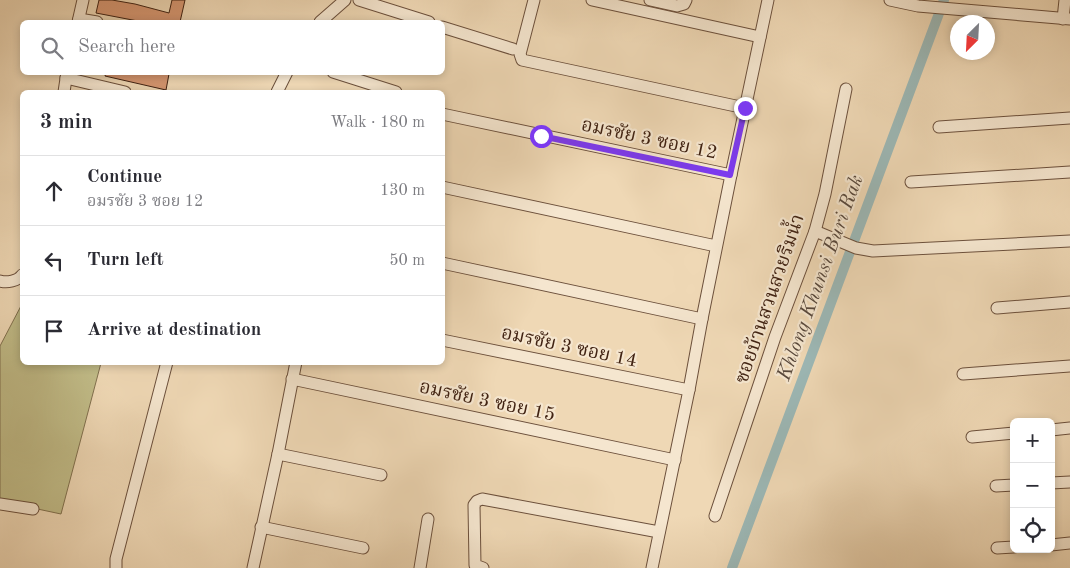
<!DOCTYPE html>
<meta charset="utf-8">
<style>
:root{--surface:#fff;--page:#f2f2f3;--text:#2b2b33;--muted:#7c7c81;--line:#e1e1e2}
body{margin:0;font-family:"Old Standard TT","Noto Serif Thai",serif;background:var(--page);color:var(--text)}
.controls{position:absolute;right:15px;bottom:15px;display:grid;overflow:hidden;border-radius:8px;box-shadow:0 2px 8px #0003}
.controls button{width:45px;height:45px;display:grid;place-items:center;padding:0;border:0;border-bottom:1px solid var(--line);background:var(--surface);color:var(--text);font:25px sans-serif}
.compass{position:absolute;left:950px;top:15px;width:45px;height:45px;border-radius:50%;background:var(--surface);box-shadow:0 2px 8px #0003;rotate:204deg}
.stop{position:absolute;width:15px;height:15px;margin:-11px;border:4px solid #7c3aed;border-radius:50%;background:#fff}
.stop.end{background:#7c3aed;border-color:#fff;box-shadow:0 1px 5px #0008}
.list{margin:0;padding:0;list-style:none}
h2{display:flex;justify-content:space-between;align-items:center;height:65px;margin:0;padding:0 20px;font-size:21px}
h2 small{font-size:16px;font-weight:400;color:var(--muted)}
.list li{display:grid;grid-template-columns:32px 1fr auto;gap:15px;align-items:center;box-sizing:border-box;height:70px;padding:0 20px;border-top:1px solid var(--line)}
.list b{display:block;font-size:19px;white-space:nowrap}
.list p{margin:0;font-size:16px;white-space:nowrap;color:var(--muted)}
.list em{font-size:16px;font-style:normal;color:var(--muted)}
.icon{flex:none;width:28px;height:28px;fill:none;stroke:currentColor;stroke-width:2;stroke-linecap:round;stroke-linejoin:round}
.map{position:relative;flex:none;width:1070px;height:568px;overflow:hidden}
.search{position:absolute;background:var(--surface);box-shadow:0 2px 8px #0003;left:20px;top:20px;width:425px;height:55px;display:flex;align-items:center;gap:12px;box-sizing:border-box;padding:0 18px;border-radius:8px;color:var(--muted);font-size:19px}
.panel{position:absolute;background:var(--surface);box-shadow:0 2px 8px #0003;left:20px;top:90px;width:425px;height:275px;border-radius:8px}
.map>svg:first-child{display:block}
.green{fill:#c1bc88;stroke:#81704e}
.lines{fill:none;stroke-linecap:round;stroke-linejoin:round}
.canal{stroke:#9cb8b6;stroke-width:10}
.building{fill:#d69772;stroke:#412313}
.street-casing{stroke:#6c503c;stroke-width:13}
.street{stroke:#f5e6cf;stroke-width:11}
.route{stroke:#7c3aed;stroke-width:6}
.labels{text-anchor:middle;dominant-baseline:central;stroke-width:4.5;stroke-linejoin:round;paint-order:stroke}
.street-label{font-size:19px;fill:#412313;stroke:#f5e6cf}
.water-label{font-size:20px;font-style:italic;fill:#58483c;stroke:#f5e6cf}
</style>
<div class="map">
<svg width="1070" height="568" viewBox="0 0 1070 568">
<rect width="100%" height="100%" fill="#efd8b5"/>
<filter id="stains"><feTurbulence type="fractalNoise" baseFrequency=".004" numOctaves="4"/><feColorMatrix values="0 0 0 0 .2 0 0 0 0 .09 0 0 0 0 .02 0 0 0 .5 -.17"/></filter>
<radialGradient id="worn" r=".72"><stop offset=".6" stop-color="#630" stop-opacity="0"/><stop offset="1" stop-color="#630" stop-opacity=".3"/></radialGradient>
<path class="green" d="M22,304V362L101,363L61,514L0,501V346Z"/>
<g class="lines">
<path class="canal" d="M732,568L944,0"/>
</g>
<g class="building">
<path d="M99,0H112L135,4L169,13L172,0H185L180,22H143L96,13Z"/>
<path d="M106,72H161L169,74L166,90L105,76Z"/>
</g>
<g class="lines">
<g class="street-casing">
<g id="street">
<path d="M359,0L429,22"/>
<path d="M534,0L520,54L522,60L745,108"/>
<path d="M592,0L760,37"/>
<path d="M650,0L677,6L684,4L686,0"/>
<path d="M890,0L918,6L1070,19"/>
<path d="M79,19L97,22"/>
<path d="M1063,19L1065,0"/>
<path d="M78,22L83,0"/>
<path d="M320,22L345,0"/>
<path d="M442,27L513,49"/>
<path d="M333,72L396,92"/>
<path d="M66,78L125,92"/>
<path d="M64,92L67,72"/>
<path d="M277,92L287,72"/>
<path d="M442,114L731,175"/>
<path d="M939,127L1070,118"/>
<path d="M911,182L1070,172"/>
<path d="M442,187L716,246"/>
<path d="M815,231L856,248L873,251L1070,241"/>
<path d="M442,263L702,319"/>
<path d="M0,281C7,283 18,281 22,275"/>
<path d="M997,308L1070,302"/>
<path d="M442,340L689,390"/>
<path d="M963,374L1070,366"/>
<path d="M292,379L675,460"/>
<path d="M1051,430L1070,428"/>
<path d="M972,437L1014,433"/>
<path d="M278,454L381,475"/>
<path d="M1051,483L1070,482"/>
<path d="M996,486L1014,485"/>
<path d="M0,504L33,509"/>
<path d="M715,516L775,337L815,231L825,194L846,89"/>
<path d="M261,527L363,548"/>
<path d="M1051,545L1070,543"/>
<path d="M997,548L1014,547"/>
<path d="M116,568V559L167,362"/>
<path d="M253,568L278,454L296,362"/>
<path d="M420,568L428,519"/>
<path d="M483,568L475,565L474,505L477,501L482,499L659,532"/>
<path d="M652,568L689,390L702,319L731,175L768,0"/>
</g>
</g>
<use href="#street" class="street"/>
</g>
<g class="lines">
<path class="route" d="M541,136L730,175L745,108"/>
</g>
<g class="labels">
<g class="street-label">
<text transform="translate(649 140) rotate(12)">อมรชัย 3 ซอย 12</text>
<text transform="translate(771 299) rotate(-71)">ซอยบ้านสวนสวยริมน้ำ</text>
<text transform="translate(569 348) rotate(12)">อมรชัย 3 ซอย 14</text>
<text transform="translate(487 402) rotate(12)">อมรชัย 3 ซอย 15</text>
</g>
<g class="water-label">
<text transform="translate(821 278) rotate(-70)">Khlong Khunsi Buri Rak</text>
</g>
</g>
<rect width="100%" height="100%" filter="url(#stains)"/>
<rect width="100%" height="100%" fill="url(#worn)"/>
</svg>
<div class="controls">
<button>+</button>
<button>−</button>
<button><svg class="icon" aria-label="locate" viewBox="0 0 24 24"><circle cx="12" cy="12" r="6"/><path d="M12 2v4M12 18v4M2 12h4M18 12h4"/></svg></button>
</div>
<svg class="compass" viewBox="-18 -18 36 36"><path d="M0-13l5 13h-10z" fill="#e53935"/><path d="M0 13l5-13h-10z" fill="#7c7c81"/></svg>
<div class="stop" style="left:541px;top:136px"></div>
<div class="stop end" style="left:745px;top:108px"></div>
<div class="search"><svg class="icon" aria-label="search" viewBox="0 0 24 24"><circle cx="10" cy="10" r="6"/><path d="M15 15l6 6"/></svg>Search here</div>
<section class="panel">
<h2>3 min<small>Walk · 180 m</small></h2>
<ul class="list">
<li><svg class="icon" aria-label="ahead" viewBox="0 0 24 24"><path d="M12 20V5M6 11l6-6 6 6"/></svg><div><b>Continue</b><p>อมรชัย 3 ซอย 12</p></div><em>130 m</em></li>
<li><svg class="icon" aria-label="left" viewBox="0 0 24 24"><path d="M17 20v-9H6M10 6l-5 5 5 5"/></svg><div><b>Turn left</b></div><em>50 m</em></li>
<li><svg class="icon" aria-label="arrive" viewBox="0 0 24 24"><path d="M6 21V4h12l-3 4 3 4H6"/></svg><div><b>Arrive at destination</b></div></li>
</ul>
</section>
</div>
